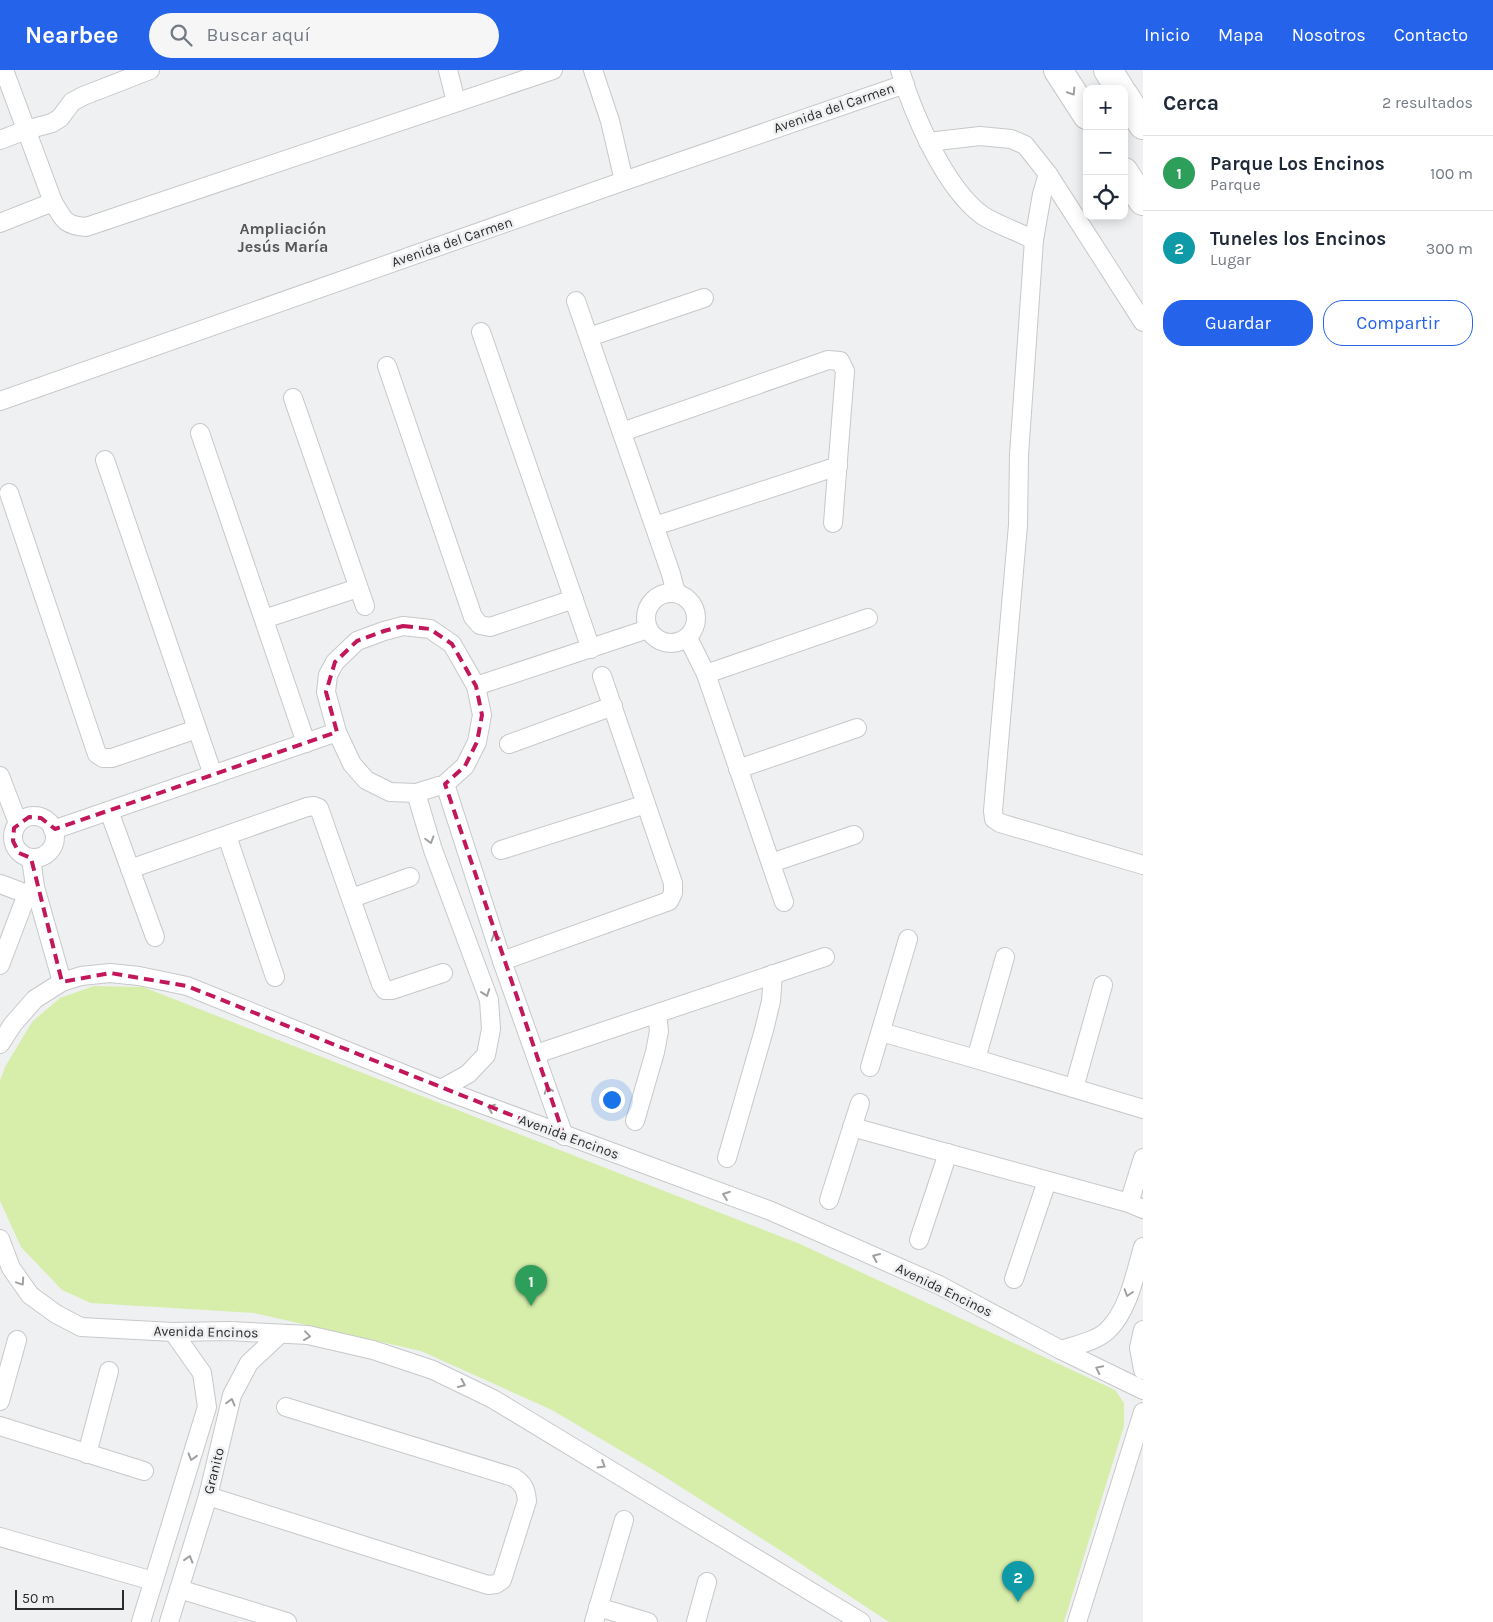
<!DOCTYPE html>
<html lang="es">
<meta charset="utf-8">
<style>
:root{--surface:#fff;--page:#f6f6f7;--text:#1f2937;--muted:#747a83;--line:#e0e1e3;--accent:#2563eb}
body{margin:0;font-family:Karla,sans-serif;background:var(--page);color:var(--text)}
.controls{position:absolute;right:15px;top:15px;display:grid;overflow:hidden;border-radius:10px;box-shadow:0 2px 12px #0003}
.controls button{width:45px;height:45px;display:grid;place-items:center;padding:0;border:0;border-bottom:1px solid var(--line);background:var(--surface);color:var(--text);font:25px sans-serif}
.scale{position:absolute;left:15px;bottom:12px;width:109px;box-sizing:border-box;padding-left:5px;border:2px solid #2b2b2b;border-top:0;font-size:14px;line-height:18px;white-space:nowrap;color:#2b2b2b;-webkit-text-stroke:4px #eff0f2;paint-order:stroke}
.you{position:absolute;left:611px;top:1029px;width:18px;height:18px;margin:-12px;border:4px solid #fff;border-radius:50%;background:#1a73e8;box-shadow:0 0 0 8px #1a73e833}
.badge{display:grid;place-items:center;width:32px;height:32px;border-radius:50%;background:var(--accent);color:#fff;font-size:16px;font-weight:700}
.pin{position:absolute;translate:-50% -41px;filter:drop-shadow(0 1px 2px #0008)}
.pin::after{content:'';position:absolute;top:26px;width:18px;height:15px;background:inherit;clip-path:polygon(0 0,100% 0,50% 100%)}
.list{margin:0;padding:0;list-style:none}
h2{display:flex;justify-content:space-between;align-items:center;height:65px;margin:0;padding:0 20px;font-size:21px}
h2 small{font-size:16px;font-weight:400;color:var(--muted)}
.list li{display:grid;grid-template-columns:32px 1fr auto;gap:15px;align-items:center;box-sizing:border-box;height:75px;padding:0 20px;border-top:1px solid var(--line)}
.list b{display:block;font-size:19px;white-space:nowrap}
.list p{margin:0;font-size:16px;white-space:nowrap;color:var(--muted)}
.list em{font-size:16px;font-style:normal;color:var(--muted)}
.actions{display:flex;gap:10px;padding:15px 20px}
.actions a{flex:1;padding:11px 0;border:1px solid var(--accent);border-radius:20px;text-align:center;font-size:18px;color:var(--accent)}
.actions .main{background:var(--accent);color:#fff}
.icon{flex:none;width:28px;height:28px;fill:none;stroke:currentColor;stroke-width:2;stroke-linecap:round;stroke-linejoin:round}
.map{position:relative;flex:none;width:1143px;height:1552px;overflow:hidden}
header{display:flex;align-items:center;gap:30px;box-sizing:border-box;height:70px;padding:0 25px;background:var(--accent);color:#fff}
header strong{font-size:24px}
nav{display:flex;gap:28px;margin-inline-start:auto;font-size:18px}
.search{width:350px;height:45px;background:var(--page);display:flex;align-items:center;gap:12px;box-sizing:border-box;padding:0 18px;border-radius:28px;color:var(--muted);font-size:19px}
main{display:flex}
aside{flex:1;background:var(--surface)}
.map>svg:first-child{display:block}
.green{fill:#d6eeaa}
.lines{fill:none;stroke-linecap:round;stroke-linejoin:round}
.street-casing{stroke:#c7c8c9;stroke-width:20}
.highway-casing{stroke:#c7c8c9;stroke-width:30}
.street{stroke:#fff;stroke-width:18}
.highway{stroke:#fff;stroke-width:28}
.oneway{stroke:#a0a0a0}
.marked{fill:none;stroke:#c2185b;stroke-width:4;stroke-dasharray:10 6;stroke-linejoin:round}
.labels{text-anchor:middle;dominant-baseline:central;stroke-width:5;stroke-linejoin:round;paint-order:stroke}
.street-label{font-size:14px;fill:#2b2b2b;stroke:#eff0f2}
.quarter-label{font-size:16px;font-weight:bold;fill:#555657;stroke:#eff0f2}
</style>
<header>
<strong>Nearbee</strong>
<div class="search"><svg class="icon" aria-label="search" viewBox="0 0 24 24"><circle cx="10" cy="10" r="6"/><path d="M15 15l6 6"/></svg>Buscar aquí</div>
<nav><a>Inicio</a><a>Mapa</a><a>Nosotros</a><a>Contacto</a></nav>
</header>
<main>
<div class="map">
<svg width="1143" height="1552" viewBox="0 0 1143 1552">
<rect width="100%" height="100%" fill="#eff0f2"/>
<path class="green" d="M94,916L143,917L800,1174L1115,1320L1124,1333V1356L1064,1552H889L786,1484L662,1405L552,1340L421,1281L254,1243L91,1233L62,1220L21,1177L0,1131V1011L5,997L32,952L60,928Z"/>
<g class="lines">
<g class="street-casing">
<g id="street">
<path d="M4,0L53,132C64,150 64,155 86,157L553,0"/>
<path d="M448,0L456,32"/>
<path d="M593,0L610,51L624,111"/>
<path d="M900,0C913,44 945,118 982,145C995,154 1019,162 1034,170"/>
<path d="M0,70L26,60L52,53L60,48L72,32L83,26L150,0"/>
<path d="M928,72L980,66L1011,69L1025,75L1048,104L1143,252"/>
<path d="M1048,104L1042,124L1034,170L1019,385L1018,455L993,741L994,749L1000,753L1143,795"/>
<path d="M0,153L53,132"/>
<path d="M576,231L671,504L676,523"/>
<path d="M481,262L591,579"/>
<path d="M589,267L704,228"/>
<path d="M387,296L473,547L480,555L490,557L574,529"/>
<path d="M293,328L365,536"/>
<path d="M0,331L624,111L905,14"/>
<path d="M622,362L828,290L840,291L845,301L833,453"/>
<path d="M200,363L306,673"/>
<path d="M105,390L213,705"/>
<path d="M9,423L97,684L103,688H112L197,659"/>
<path d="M655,456L838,396"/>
<circle cx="671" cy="548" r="25"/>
<path d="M264,549L358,518"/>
<path d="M403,556L430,559L452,574L476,616L482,645L477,672L465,696L445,714L416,723L390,722L366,710L352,694L337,662L326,622L328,605L335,592L357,571L384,561Z"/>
<path d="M688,568L706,604L784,832"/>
<path d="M706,604L868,548"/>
<path d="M476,616L648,559"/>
<path d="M509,674L613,636"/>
<path d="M738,699L857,658"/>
<path d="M0,706L18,753"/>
<path d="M445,714L502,891L564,1066"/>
<path d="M416,723L433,780L489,930L491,959L486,985L468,1004L441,1019"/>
<path d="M109,741L155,867"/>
<circle cx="34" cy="767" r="21"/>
<path d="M53,760L337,662"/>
<path d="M227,766L275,907"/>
<path d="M501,780L646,734"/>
<path d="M31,788L35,817L62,912"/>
<path d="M771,793L854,765"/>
<path d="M130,799L307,737L314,736L319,738L381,914L385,920H392L443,903"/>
<path d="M0,814L27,824"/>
<path d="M352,828L410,807"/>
<path d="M502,891L669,831L673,823V813L602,606"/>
<path d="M0,895L27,824L35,817"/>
<path d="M881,962L976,989L1143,1039"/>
<path d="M0,974L13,954L35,929L62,912L81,906L110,903L139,906L187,916L441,1019L771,1141L939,1215L1061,1280L1143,1320"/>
<path d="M536,984L825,887"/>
<path d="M976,989L1005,887"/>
<path d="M870,997L908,869"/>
<path d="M1074,1018L1103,915"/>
<path d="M635,1051L655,982L659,961L657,944"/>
<path d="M852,1057L1129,1133L1143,1139"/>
<path d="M727,1088L764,960L771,931L773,904"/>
<path d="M829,1130L860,1033"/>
<path d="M1129,1133L1143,1088"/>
<path d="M0,1169L11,1198L30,1225L56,1244L81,1257L173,1262L229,1261L308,1265L373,1280L433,1300L493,1329L861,1552"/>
<path d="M919,1170L948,1083"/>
<path d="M1014,1209L1047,1111"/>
<path d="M1143,1260L1139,1278L1143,1300"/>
<path d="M1061,1280C1076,1275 1097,1271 1108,1260C1129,1239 1135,1204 1143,1177"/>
<path d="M0,1331L17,1270"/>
<path d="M0,1356L144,1401"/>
<path d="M87,1384L109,1301"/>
<path d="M208,1426L488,1515L496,1514L502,1510L527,1431C526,1419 523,1413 513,1407L286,1337"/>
<path d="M0,1467L153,1511"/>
<path d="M179,1519L287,1552"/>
<path d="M598,1537L648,1552"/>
<path d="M141,1552L207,1337L202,1303L173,1262"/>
<path d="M169,1552L208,1426L232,1325L249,1293L280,1264"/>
<path d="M594,1552L624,1450"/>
<path d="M696,1552L707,1512"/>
<path d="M1077,1552L1143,1342"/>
</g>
</g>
<g class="highway-casing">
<g id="highway">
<path d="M1058,0L1087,45"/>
<path d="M1108,0L1120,19"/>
<path d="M1124,25L1143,55"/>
<path d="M1124,102L1143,131"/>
</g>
</g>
<use href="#street" class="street"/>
<use href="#highway" class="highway"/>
</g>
<defs><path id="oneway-chevron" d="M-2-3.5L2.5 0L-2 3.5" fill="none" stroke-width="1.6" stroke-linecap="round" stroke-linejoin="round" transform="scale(1.25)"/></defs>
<g class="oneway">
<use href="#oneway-chevron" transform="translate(1072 22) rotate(57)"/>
<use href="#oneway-chevron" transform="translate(430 770) rotate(74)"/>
<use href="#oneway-chevron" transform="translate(495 867) rotate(-108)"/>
<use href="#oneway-chevron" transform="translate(486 923) rotate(70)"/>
<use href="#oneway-chevron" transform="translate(548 1020) rotate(-109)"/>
<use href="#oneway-chevron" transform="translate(491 1038) rotate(-159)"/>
<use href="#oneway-chevron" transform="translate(726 1125) rotate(-160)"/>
<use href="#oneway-chevron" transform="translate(876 1187) rotate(-156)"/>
<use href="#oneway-chevron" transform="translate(21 1212) rotate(56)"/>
<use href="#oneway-chevron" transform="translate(1128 1223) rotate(108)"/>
<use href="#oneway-chevron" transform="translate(307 1266) rotate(7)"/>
<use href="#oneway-chevron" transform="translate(1099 1299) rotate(-154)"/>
<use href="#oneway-chevron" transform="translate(462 1314) rotate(25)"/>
<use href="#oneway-chevron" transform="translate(231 1332) rotate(-75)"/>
<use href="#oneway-chevron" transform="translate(192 1387) rotate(107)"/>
<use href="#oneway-chevron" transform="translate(602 1395) rotate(31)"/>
<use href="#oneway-chevron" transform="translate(189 1489) rotate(-73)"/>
</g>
<path class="marked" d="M403,556L430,559L452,574L476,616L482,645L477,672L465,696L445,714L564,1066L187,916L110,903L62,912L31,788L19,783L13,771L14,758L29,747L41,748L55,759L337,662L326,622L335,592L357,571L384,561Z"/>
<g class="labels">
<g class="street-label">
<text transform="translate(834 38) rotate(-19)">Avenida del Carmen</text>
<text transform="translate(452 172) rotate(-19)">Avenida del Carmen</text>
<text transform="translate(569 1067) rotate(20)">Avenida Encinos</text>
<text transform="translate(944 1220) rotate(26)">Avenida Encinos</text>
<text transform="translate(206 1262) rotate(1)">Avenida Encinos</text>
<text transform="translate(214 1401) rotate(-76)">Granito</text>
</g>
<g class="quarter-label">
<text x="283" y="158">Ampliación<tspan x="283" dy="18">Jesús María</tspan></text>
</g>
</g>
</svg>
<div class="controls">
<button>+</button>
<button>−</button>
<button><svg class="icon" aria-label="locate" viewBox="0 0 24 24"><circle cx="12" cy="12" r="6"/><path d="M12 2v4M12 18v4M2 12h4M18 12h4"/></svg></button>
</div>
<div class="scale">50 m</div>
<div class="you"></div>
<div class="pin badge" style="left:531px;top:1236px;background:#2e9e5b">1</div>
<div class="pin badge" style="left:1018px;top:1532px;background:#0f9aa8">2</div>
</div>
<aside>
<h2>Cerca<small>2 resultados</small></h2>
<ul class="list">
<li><span class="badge" style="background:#2e9e5b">1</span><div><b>Parque Los Encinos</b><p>Parque</p></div><em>100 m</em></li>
<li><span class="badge" style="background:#0f9aa8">2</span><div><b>Tuneles los Encinos</b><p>Lugar</p></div><em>300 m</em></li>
</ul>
<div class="actions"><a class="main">Guardar</a><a>Compartir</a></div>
</aside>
</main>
